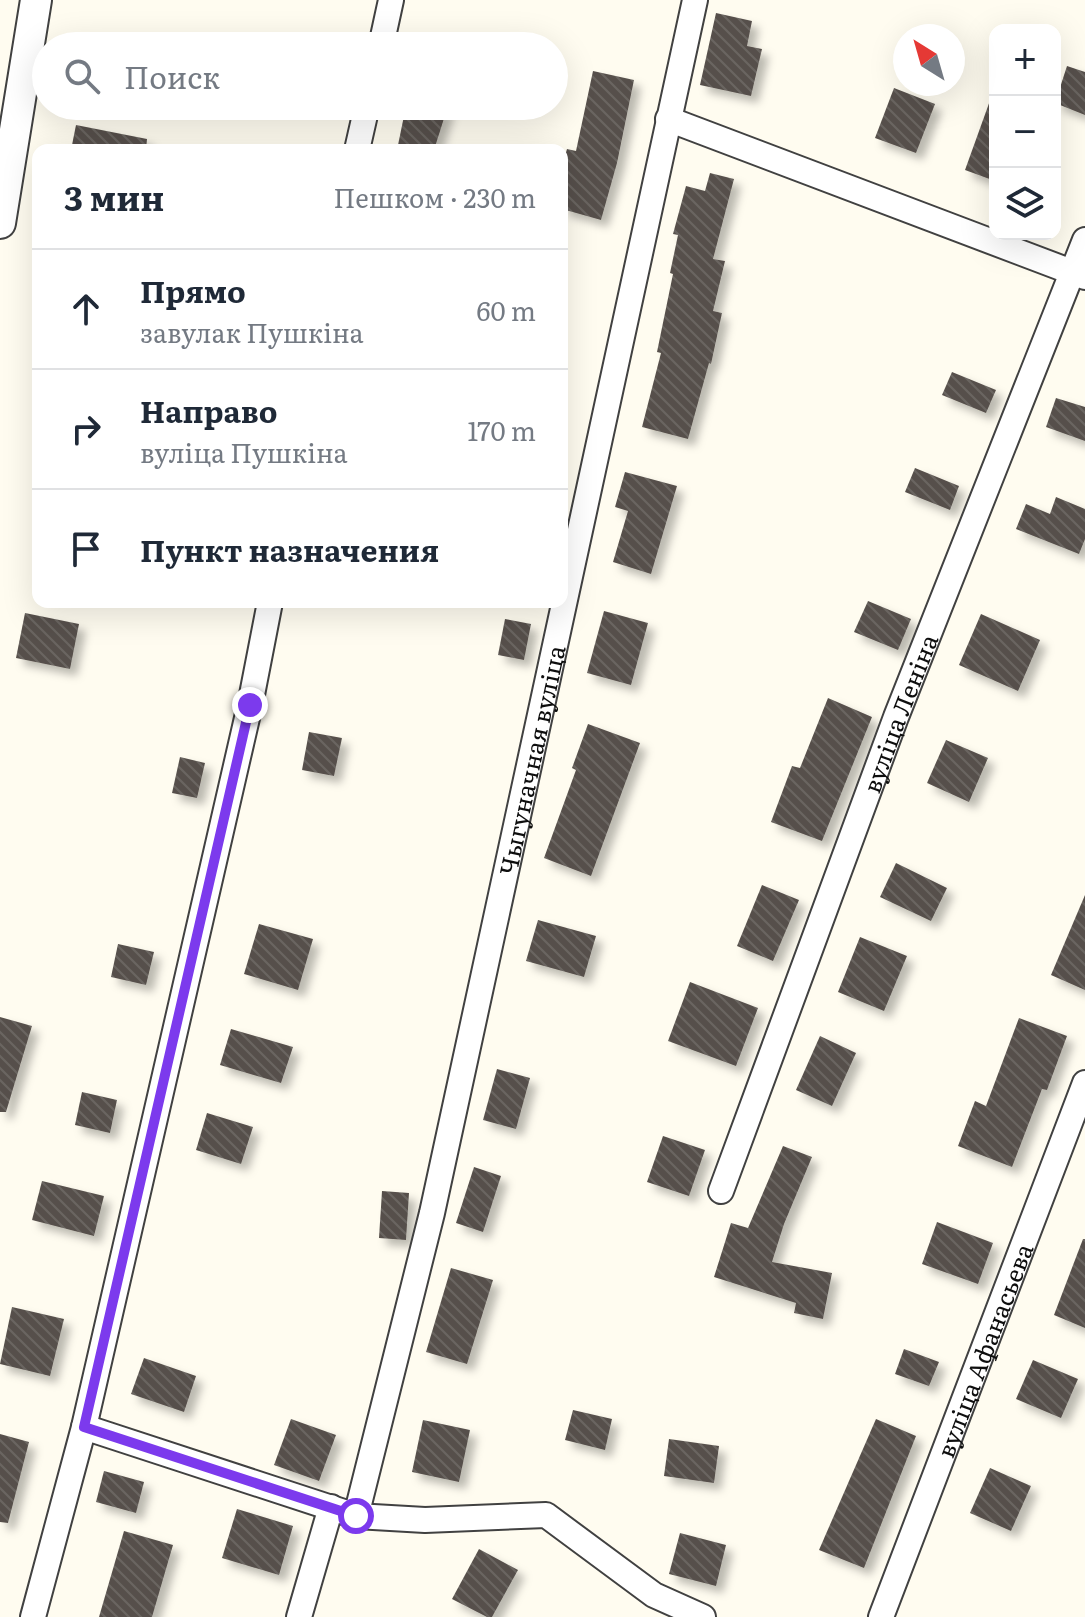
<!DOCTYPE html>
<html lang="ru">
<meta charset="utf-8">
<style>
:root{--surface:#fff;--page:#f6f6f7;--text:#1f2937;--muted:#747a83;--line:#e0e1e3}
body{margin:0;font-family:Literata,serif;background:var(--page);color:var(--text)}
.controls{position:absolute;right:24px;top:24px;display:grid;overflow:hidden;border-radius:16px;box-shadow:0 8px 32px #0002}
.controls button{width:72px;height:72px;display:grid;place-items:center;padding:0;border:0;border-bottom:2px solid var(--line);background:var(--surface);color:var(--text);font:40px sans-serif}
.compass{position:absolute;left:893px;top:24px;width:72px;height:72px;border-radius:50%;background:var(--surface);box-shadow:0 8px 32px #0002;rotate:323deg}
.stop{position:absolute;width:24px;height:24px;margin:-18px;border:6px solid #7c3aed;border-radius:50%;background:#fff}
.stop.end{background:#7c3aed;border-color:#fff;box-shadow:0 2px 8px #0008}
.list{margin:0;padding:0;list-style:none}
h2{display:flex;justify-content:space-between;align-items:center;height:104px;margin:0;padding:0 32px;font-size:34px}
h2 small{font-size:26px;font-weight:400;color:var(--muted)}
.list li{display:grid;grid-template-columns:52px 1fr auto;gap:24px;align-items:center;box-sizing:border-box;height:120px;padding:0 32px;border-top:2px solid var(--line)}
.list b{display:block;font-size:30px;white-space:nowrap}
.list p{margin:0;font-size:26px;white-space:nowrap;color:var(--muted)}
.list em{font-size:26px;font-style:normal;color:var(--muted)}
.icon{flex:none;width:44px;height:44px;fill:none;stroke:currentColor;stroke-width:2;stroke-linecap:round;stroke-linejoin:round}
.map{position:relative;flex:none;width:1085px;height:1617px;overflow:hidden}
.search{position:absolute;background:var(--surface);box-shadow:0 8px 32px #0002;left:32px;top:32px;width:536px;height:88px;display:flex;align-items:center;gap:20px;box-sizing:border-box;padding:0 28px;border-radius:44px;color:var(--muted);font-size:30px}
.panel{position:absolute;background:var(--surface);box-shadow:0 8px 32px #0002;left:32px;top:144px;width:536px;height:464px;border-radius:16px}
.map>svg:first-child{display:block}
.building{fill:url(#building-back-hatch);filter:url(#shadow)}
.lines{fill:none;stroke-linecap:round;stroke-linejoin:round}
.minor-casing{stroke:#414141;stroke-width:28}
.tertiary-casing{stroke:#414141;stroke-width:34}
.minor{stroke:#fff;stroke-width:24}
.tertiary{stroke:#fff;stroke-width:30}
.route{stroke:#7c3aed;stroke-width:10}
.labels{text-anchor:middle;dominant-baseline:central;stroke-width:8;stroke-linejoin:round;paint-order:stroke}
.street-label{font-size:24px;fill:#0e0e0e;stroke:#fff}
</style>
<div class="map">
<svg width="1085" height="1617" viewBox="0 0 1085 1617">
<defs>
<pattern id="building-back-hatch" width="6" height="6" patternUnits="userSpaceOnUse" patternTransform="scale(2)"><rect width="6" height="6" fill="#57504b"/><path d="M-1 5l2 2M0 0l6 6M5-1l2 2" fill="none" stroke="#6a6561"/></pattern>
<filter id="shadow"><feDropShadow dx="7" dy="7" stdDeviation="4" flood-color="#0004"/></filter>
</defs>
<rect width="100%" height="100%" fill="#fffcf0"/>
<g class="building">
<path d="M716,13L752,21L747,46L762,49L751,96L700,85Z"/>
<path d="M1067,66L1085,72V115L1055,103Z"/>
<path d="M593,71L634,80L617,163L601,220L562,209V166L567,149L576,151Z"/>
<path d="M894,88L935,104L916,153L875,138Z"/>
<path d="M992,95H995V181L965,170Z"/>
<path d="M406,106H448L434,150H397Z"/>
<path d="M76,125L147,139L146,150H71Z"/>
<path d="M710,173L734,179L713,259L725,261L713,311L722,313L711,364L709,363L688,439L642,427L661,353L657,352L673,274L670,273L678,235L673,234L686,186L705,191Z"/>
<path d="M952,372L996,390L986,413L942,395Z"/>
<path d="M1056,398L1085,407V441L1046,427Z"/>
<path d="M915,468L959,486L950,510L905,492Z"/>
<path d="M625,472L677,486L651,574L613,562L628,511L615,507Z"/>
<path d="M1056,497L1085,509V539L1079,554L1016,529L1026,504L1050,514Z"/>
<path d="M868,601L911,619L898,650L854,632Z"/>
<path d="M604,611L648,623L631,685L587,673Z"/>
<path d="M25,613L79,624L70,669L16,658Z"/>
<path d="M981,614L1040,640L1018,691L959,665Z"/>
<path d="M505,619L531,624L524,660L498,655Z"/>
<path d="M828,698L872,717L822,841L771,822L792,766L800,768Z"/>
<path d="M588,724L640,743L591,876L544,858L576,770L572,768Z"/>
<path d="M309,732L342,738L334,776L302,770Z"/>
<path d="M946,740L988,758L969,802L927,783Z"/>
<path d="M180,757L205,763L197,798L172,793Z"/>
<path d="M896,863L947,888L931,921L880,897Z"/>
<path d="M762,885L799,900L773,961L737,946Z"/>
<path d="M1085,895V990L1051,975Z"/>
<path d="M538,920L596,936L584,977L526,961Z"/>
<path d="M259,924L313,939L298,990L244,974Z"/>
<path d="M860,937L907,956L884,1011L838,992Z"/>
<path d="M118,944L154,952L146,985L111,977Z"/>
<path d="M690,982L758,1008L736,1066L668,1041Z"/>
<path d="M0,1017L32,1026L6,1112H0Z"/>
<path d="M1019,1018L1067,1036L1047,1090L1042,1089L1012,1167L958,1146L975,1101L986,1106Z"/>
<path d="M231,1029L293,1047L281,1083L220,1065Z"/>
<path d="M820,1036L856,1053L832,1106L796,1090Z"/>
<path d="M497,1069L530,1078L516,1129L483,1120Z"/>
<path d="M82,1092L117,1100L110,1133L75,1125Z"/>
<path d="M207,1113L253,1127L241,1164L196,1150Z"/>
<path d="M663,1136L705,1150L689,1196L647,1182Z"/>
<path d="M783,1146L812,1157L784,1224L772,1262L832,1273L823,1319L794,1313L796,1303L714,1277L731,1223L748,1228Z"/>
<path d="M474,1167L501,1176L483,1232L456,1223Z"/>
<path d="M42,1181L104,1196L94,1236L32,1220Z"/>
<path d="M382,1191L409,1193L406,1240L379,1238Z"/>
<path d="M937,1222L993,1243L978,1284L922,1264Z"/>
<path d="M1083,1239H1085V1328L1054,1315Z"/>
<path d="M451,1268L493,1280L467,1364L426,1352Z"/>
<path d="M12,1307L64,1319L50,1376L0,1364Z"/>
<path d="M904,1349L939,1362L929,1386L895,1374Z"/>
<path d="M144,1358L196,1376L184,1412L131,1394Z"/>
<path d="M1033,1360L1078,1379L1061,1418L1016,1399Z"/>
<path d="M573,1410L612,1419L605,1450L565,1440Z"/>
<path d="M291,1419L336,1435L319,1481L274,1465Z"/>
<path d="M876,1419L916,1436L864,1568L819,1550Z"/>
<path d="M423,1420L470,1430L459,1482L412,1472Z"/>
<path d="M0,1434L29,1442L8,1523L0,1522Z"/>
<path d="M669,1439L719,1446L714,1483L664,1476Z"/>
<path d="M990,1468L1031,1486L1011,1531L970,1513Z"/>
<path d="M104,1471L144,1482L136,1513L96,1502Z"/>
<path d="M237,1509L293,1526L279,1575L222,1558Z"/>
<path d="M124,1531L173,1545L152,1617H99Z"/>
<path d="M680,1533L726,1545L716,1586L669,1574Z"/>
<path d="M479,1549L518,1570L492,1617H487L452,1599Z"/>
</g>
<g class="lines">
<g class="minor-casing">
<g id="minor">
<path d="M381,46L391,0"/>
<path d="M668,119L1085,277"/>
<path d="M357,150L367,106"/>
<path id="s1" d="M721,1191L896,717L1085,240"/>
<path d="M84,1427L356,1516L425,1520L546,1515L654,1595L703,1617"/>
<path id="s2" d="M356,1516L432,1213L695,0"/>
<path d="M33,1617L84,1427L250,705L270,602"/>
<path d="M299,1617L331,1507"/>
<path id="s3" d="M881,1617L1085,1083"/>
</g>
</g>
<g class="tertiary-casing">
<path id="tertiary" d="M0,223L36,0"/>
</g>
<use href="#minor" class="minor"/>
<use href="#tertiary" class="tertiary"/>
</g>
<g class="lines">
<path class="route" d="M250,705L84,1427L356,1516"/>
</g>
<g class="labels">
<g class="street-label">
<text stroke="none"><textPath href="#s1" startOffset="510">вуліца Леніна</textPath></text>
<text stroke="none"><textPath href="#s2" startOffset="776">Чыгуначная вуліца</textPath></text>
<text stroke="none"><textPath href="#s3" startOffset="286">вуліца Афанасьева</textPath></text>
</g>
</g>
</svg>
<div class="controls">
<button>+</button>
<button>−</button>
<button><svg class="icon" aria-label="layers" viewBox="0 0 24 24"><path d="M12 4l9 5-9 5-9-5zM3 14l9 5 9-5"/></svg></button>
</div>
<svg class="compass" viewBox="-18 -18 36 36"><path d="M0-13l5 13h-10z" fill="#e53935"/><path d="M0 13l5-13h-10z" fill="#747a83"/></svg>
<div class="stop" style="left:356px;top:1516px"></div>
<div class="stop end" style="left:250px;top:705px"></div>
<div class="search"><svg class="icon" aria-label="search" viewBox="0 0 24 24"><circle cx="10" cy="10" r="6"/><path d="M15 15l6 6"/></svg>Поиск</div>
<section class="panel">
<h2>3 мин<small>Пешком · 230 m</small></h2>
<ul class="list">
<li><svg class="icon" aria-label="ahead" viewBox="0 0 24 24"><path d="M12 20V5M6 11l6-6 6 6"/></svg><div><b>Прямо</b><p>завулак Пушкіна</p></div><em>60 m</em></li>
<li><svg class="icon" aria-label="right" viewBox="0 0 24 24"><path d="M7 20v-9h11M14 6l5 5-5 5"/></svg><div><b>Направо</b><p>вуліца Пушкіна</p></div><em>170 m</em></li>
<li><svg class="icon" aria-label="arrive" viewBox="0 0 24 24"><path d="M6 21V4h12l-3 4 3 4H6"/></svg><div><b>Пункт назначения</b></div></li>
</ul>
</section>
</div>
